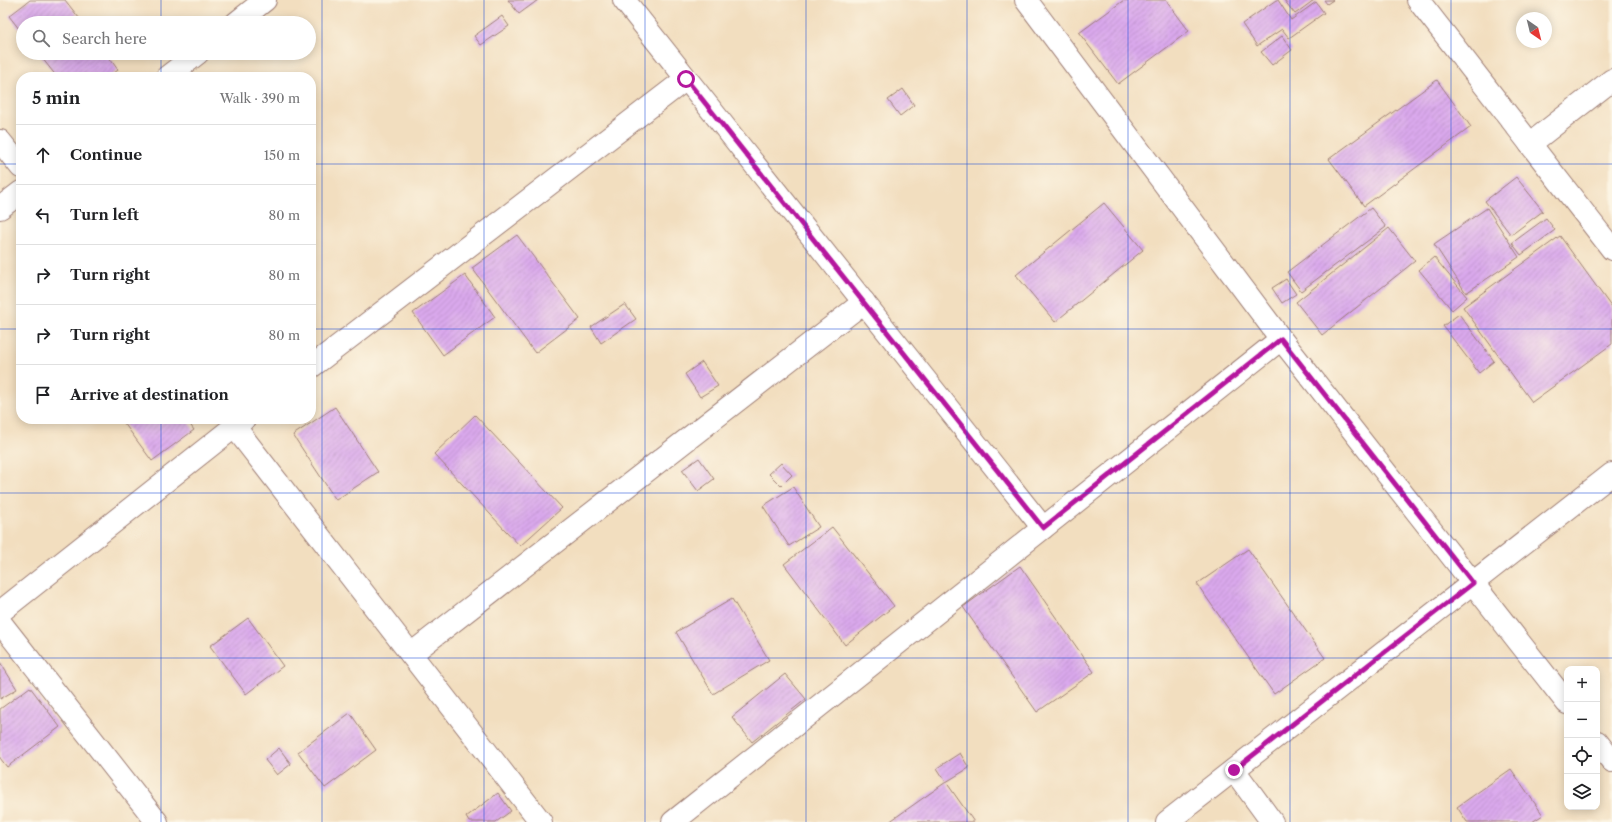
<!DOCTYPE html>
<meta charset="utf-8">
<style>
:root{--surface:#fff;--page:#f2f2f2;--text:#202124;--muted:#757577;--line:#e0e0e0}
body{margin:0;font-family:"Libre Caslon Text",serif;background:var(--page);color:var(--text)}
.controls{position:absolute;right:12px;bottom:12px;display:grid;overflow:hidden;border-radius:8px;box-shadow:0 2px 10px #0003}
.controls button{width:36px;height:36px;display:grid;place-items:center;padding:0;border:0;border-bottom:1px solid var(--line);background:var(--surface);color:var(--text);font:20px sans-serif}
.compass{position:absolute;left:1516px;top:12px;width:36px;height:36px;border-radius:50%;background:var(--surface);box-shadow:0 2px 10px #0003;rotate:145deg}
.stop{position:absolute;width:12px;height:12px;margin:-9px;border:3px solid #b5179e;border-radius:50%;background:#fff}
.stop.end{background:#b5179e;border-color:#fff;box-shadow:0 1px 4px #0008}
.list{margin:0;padding:0;list-style:none}
h2{display:flex;justify-content:space-between;align-items:center;height:52px;margin:0;padding:0 16px;font-size:17px}
h2 small{font-size:13px;font-weight:400;color:var(--muted)}
.list li{display:grid;grid-template-columns:26px 1fr auto;gap:12px;align-items:center;box-sizing:border-box;height:60px;padding:0 16px;border-top:1px solid var(--line)}
.list b{display:block;font-size:15px;white-space:nowrap}
.list em{font-size:13px;font-style:normal;color:var(--muted)}
.icon{flex:none;width:22px;height:22px;fill:none;stroke:currentColor;stroke-width:2;stroke-linecap:round;stroke-linejoin:round}
.map{position:relative;flex:none;width:1612px;height:822px;overflow:hidden}
.search{position:absolute;background:var(--surface);box-shadow:0 2px 10px #0003;left:16px;top:16px;width:300px;height:44px;display:flex;align-items:center;gap:10px;box-sizing:border-box;padding:0 14px;border-radius:22px;color:var(--muted);font-size:15px}
.panel{position:absolute;background:var(--surface);box-shadow:0 2px 10px #0003;left:16px;top:72px;width:300px;height:352px;border-radius:16px}
.map>svg:first-child{display:block}
.building{fill:url(#building-hatch)}
.lines{fill:none;stroke-linecap:round;stroke-linejoin:round}
.street-casing{stroke:#9e7e75;stroke-width:24}
.street{stroke:#fff;stroke-width:22}
.route{stroke:#b5179e;stroke-width:5}
.grid{fill:none;stroke:#1d4ed8;stroke-width:1;stroke-opacity:0.55}
</style>
<div class="map">
<svg width="1612" height="822" viewBox="0 0 1612 822">
<defs>
<pattern id="building-hatch" width="6" height="6" patternUnits="userSpaceOnUse"><rect width="6" height="6" fill="#daa9ed"/><path d="M-1 1l2-2M0 6l6-6M5 7l2-2" fill="none" stroke="#b389c0"/></pattern>
</defs>
<rect width="100%" height="100%" fill="#fcf5e5"/>
<filter id="ink" filterUnits="userSpaceOnUse"><feTurbulence type="fractalNoise" baseFrequency=".025" numOctaves="2"/><feDisplacementMap in="SourceGraphic" scale="8" xChannelSelector="R" yChannelSelector="G"/><feConvolveMatrix kernelMatrix="1 2 1 2 8 2 1 2 1" color-interpolation-filters="sRGB"/></filter>
<filter id="wash" filterUnits="userSpaceOnUse"><feTurbulence type="fractalNoise" baseFrequency=".012" numOctaves="4" result="noise"/><feDisplacementMap in="SourceGraphic" scale="16" xChannelSelector="R" yChannelSelector="G"/><feGaussianBlur stdDeviation="0.9" result="paint"/><feColorMatrix in="noise" values="0 0 0 0 0 0 0 0 0 0 0 0 0 0 0 0 0 1.4 0 .05"/><feComposite in="paint" operator="in"/></filter>
<g filter="url(#wash)">
<rect width="100%" height="100%" fill="#f2debf"/>
<g id="blocks">
<g class="building">
<path d="M30,0H65L83,23H23V34L9,16Z"/>
<path d="M508,0H538L519,14Z"/>
<path d="M1124,0H1166L1189,31L1118,84L1079,33Z"/>
<path d="M1276,0H1278L1291,20L1316,2L1324,13L1289,38L1282,29L1257,46L1242,24Z"/>
<path d="M1284,0H1314L1295,14Z"/>
<path d="M1324,0H1333L1327,4Z"/>
<path d="M502,16L509,26L481,45L474,36Z"/>
<path d="M1282,36L1292,50L1272,65L1261,52Z"/>
<path d="M38,53H106L118,70L109,77H57Z"/>
<path d="M1437,80L1471,127L1364,206L1329,159Z"/>
<path d="M903,89L914,105L900,116L888,100Z"/>
<path d="M1516,177L1543,211L1511,235L1485,201Z"/>
<path d="M1104,203L1143,250L1055,322L1016,275Z"/>
<path d="M1371,208L1386,227L1301,291L1287,272Z"/>
<path d="M1487,208L1519,257L1466,293L1434,244Z"/>
<path d="M1546,218L1555,230L1521,255L1512,243Z"/>
<path d="M1389,228L1415,261L1322,335L1296,302Z"/>
<path d="M517,235L580,319L535,353L472,268Z"/>
<path d="M1560,236L1612,308V344L1532,402L1463,307Z"/>
<path d="M1434,257L1467,297L1452,310L1419,270Z"/>
<path d="M465,275L495,317L443,355L413,313Z"/>
<path d="M1286,279L1296,294L1282,303L1272,288Z"/>
<path d="M625,304L636,319L601,343L591,327Z"/>
<path d="M1459,314L1494,361L1479,373L1443,326Z"/>
<path d="M702,362L718,386L700,397L685,374Z"/>
<path d="M335,407L378,472L336,500L293,435Z"/>
<path d="M475,415L562,508L520,546L434,454Z"/>
<path d="M121,419H186L194,430L152,461Z"/>
<path d="M699,458L714,479L698,491L682,470Z"/>
<path d="M781,463L792,475L781,486L769,474Z"/>
<path d="M793,487L819,527L789,546L763,506Z"/>
<path d="M832,527L894,606L845,645L784,564Z"/>
<path d="M1248,549L1325,658L1274,694L1197,584Z"/>
<path d="M1020,566L1094,672L1037,712L963,607Z"/>
<path d="M732,599L769,660L713,694L676,632Z"/>
<path d="M248,618L283,666L246,694L210,646Z"/>
<path d="M0,662L17,689L0,699Z"/>
<path d="M785,674L806,699L752,742L732,717Z"/>
<path d="M30,687L60,727L7,767L0,758V709Z"/>
<path d="M350,713L376,750L325,788L298,752Z"/>
<path d="M279,748L291,764L277,775L265,760Z"/>
<path d="M960,753L969,768L946,782L937,768Z"/>
<path d="M1511,769L1543,815L1532,822H1467L1457,807Z"/>
<path d="M946,782L974,822H889Z"/>
<path d="M498,793L511,811L496,822H469L466,817Z"/>
</g>
</g>
</g>
<g filter="url(#ink)">
<use href="#blocks" fill-opacity="0" stroke="#9e7e75" stroke-width="1"/>
<g class="lines">
<g class="street-casing">
<g id="street">
<path d="M624,0L1043,528"/>
<path d="M1026,0L1281,339L1567,703"/>
<path d="M1418,0L1612,249"/>
<path d="M236,23L265,0"/>
<path d="M167,77L198,53"/>
<path d="M0,141L21,167"/>
<path d="M1530,144L1612,80"/>
<path d="M0,208L21,192"/>
<path d="M311,367L686,79"/>
<path d="M234,426L541,822"/>
<path d="M0,612L244,419"/>
<path d="M0,622L157,822"/>
<path d="M411,654L864,302"/>
<path d="M1597,742L1612,761"/>
<path d="M1234,770L1272,822"/>
<path d="M673,822L1281,339"/>
<path d="M1167,822L1612,474"/>
</g>
</g>
<use href="#street" class="street"/>
</g>
</g>
<g class="lines" filter="url(#ink)">
<path class="route" d="M686,79L1043,528L1281,339L1473,583L1234,770"/>
</g>
<path class="grid" d="M161,0V23M322,0V822M484,0V822M645,0V822M806,0V822M967,0V822M1128,0V822M1290,0V822M1451,0V822M161,53V77M0,164H21M311,164H1612M0,329H21M311,329H1612M161,419V822M0,493H1612M0,658H1612"/>
</svg>
<div class="controls">
<button>+</button>
<button>−</button>
<button><svg class="icon" aria-label="locate" viewBox="0 0 24 24"><circle cx="12" cy="12" r="6"/><path d="M12 2v4M12 18v4M2 12h4M18 12h4"/></svg></button>
<button><svg class="icon" aria-label="layers" viewBox="0 0 24 24"><path d="M12 4l9 5-9 5-9-5zM3 14l9 5 9-5"/></svg></button>
</div>
<svg class="compass" viewBox="-18 -18 36 36"><path d="M0-13l5 13h-10z" fill="#e53935"/><path d="M0 13l5-13h-10z" fill="#757577"/></svg>
<div class="stop" style="left:686px;top:79px"></div>
<div class="stop end" style="left:1234px;top:770px"></div>
<div class="search"><svg class="icon" aria-label="search" viewBox="0 0 24 24"><circle cx="10" cy="10" r="6"/><path d="M15 15l6 6"/></svg>Search here</div>
<section class="panel">
<h2>5 min<small>Walk · 390 m</small></h2>
<ul class="list">
<li><svg class="icon" aria-label="ahead" viewBox="0 0 24 24"><path d="M12 20V5M6 11l6-6 6 6"/></svg><div><b>Continue</b></div><em>150 m</em></li>
<li><svg class="icon" aria-label="left" viewBox="0 0 24 24"><path d="M17 20v-9H6M10 6l-5 5 5 5"/></svg><div><b>Turn left</b></div><em>80 m</em></li>
<li><svg class="icon" aria-label="right" viewBox="0 0 24 24"><path d="M7 20v-9h11M14 6l5 5-5 5"/></svg><div><b>Turn right</b></div><em>80 m</em></li>
<li><svg class="icon" aria-label="right" viewBox="0 0 24 24"><path d="M7 20v-9h11M14 6l5 5-5 5"/></svg><div><b>Turn right</b></div><em>80 m</em></li>
<li><svg class="icon" aria-label="arrive" viewBox="0 0 24 24"><path d="M6 21V4h12l-3 4 3 4H6"/></svg><div><b>Arrive at destination</b></div></li>
</ul>
</section>
</div>
